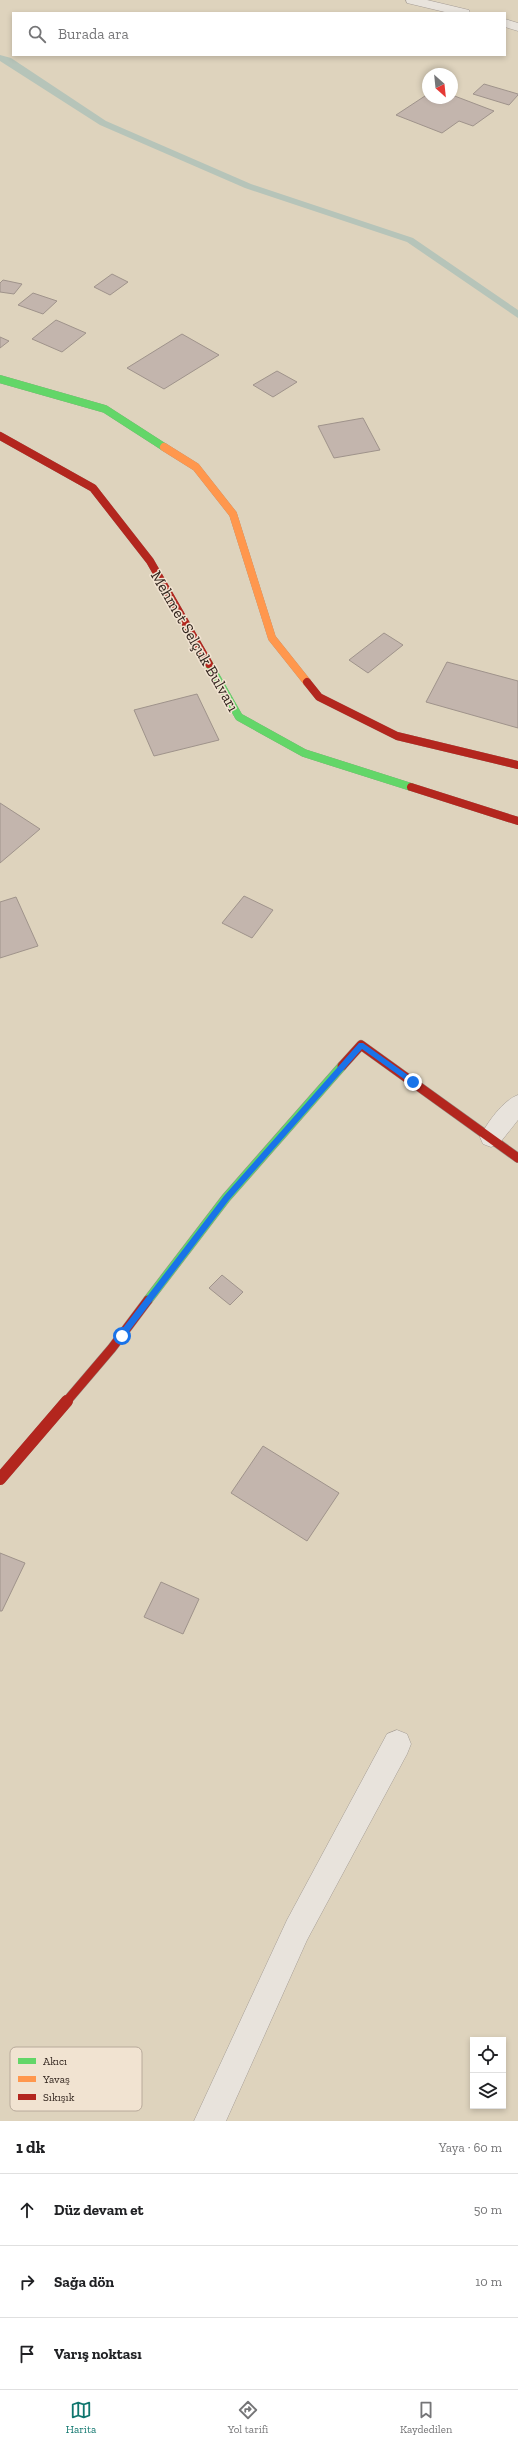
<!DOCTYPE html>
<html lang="tr">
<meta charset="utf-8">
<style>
:root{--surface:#fff;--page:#f2f2f2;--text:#202124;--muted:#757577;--line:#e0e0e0;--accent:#0f766e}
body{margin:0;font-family:"Zilla Slab",serif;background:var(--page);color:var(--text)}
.controls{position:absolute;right:12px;bottom:12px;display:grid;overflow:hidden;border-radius:0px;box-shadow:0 2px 6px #0003}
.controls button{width:36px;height:36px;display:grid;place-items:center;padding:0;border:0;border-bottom:1px solid var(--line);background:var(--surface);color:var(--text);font:20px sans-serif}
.compass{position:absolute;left:422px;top:68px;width:36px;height:36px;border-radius:50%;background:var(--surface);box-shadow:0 2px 6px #0003;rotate:153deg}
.stop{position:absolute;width:12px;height:12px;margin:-9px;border:3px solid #1a73e8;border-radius:50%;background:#fff}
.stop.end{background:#1a73e8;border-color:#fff;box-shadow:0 1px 4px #0008}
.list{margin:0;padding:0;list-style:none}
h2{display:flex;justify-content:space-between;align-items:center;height:52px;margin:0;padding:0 16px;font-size:17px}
h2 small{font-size:13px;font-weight:400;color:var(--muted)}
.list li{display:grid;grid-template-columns:26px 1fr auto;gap:12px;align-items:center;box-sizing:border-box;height:72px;padding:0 16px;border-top:1px solid var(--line)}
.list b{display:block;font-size:15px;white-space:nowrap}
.list em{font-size:13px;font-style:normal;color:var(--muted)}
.icon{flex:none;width:22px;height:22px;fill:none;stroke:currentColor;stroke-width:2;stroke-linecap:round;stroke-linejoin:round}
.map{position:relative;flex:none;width:518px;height:2121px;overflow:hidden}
.search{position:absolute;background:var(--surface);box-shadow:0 2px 6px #0003;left:12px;right:12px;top:12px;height:44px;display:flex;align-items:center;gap:10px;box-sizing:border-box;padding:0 14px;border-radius:0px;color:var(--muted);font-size:15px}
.sheet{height:268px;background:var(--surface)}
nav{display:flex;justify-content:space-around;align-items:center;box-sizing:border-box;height:56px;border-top:1px solid var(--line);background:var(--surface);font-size:11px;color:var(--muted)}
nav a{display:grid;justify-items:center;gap:2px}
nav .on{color:var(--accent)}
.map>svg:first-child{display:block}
.farmland{fill:#ded3bd;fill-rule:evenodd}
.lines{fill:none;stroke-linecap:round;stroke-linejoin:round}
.stream{fill:#b6c4b9;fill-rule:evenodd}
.building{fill:#c3b5ad;stroke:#9f938b}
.street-casing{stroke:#a59d95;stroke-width:1}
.fast-far1-casing{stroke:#958c84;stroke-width:8}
.fast-casing{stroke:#958c84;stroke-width:10}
.slow-casing{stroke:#958c84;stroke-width:8}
.jam-far2-casing{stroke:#958c84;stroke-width:8}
.jam-far1-casing{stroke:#958c84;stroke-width:10}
.jam-casing{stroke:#958c84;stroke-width:12}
.street{fill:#e8e3dc;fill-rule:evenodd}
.fast-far1{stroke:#63d668;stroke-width:8}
.fast{stroke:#63d668;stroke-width:9}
.slow{stroke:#ff974d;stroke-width:8}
.jam-far2{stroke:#b3261e;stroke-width:8}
.jam-far1{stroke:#b3261e;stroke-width:9}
.jam{stroke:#b3261e;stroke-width:12}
.route{fill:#1a73e8}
.labels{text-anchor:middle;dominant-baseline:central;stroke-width:3;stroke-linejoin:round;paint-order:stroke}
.street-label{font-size:16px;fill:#32251e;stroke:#f1e3d1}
.key{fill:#f1e3d1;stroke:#b8aa9b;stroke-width:1}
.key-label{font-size:11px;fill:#32251e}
</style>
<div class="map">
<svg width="518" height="2121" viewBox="0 0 518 2121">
<rect width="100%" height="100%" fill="#e0d7cb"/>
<path class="farmland" d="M0,0H518V2121H0ZM13,13H505V55H13ZM428,74H452V98H428ZM473,2040H503V2106H473Z"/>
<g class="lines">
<path class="stream" d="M0,55L11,58L106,121L251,184L413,238L518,310V318L407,242L245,188L100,125L0,61Z"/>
</g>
<g class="building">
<path d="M484,84L518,94V95L509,105L473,94Z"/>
<path d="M428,94V98H452V95L494,111L473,126L459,121L442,133L396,115Z"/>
<path d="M112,274L128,282L110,295L94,287Z"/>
<path d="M3,280L22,284L14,294L0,292V283Z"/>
<path d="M33,293L57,301L43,314L18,305Z"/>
<path d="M56,320L86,333L62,352L32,339Z"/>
<path d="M182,334L219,355L164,389L127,368Z"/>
<path d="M0,337L9,341L0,348Z"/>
<path d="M277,371L297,382L273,397L253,385Z"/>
<path d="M363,418L380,450L334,458L318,426Z"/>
<path d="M384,633L403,645L368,673L349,660Z"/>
<path d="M447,662L518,681V728L426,702Z"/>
<path d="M197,694L219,740L154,756L134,710Z"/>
<path d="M0,803L40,829L0,863Z"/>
<path d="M244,896L273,910L252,938L222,923Z"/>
<path d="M16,897L38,946L0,958V902Z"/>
<path d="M222,1275L243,1292L230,1305L209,1288Z"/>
<path d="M263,1446L339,1493L307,1541L231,1493Z"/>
<path d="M0,1553L25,1563L2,1611H0Z"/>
<path d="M161,1582L199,1599L183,1634L144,1617Z"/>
</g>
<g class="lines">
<g class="street-casing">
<g id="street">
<path d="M406,0H427L469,10L470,13H449L407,3Z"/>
<path d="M505,19L518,23V31L505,27Z"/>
<path d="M518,1095V1120L499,1144L491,1147L483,1144L480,1137C487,1123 503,1100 518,1095Z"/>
<path d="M397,1730L407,1734L411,1744L407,1754L307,1940L226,2121H194L287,1920L387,1734Z"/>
</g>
</g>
<g class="fast-far1-casing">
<g id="fast-far1">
<path d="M0,379L105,409L164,447"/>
<path d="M209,664L239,717L304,753L411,787"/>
</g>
</g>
<g class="fast-casing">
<path id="fast" d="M148,1300L226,1198L342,1066"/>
</g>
<g class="slow-casing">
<path id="slow" d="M164,447L196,467L233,514L272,638L307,682"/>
</g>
<g class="jam-far2-casing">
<g id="jam-far2">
<path d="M0,436L93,488L150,561L209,664"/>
<path d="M307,682L319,697L397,736L518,765"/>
<path d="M411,787L518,821"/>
</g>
</g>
<g class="jam-far1-casing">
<g id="jam-far1">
<path d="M342,1066L361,1045L518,1158"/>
<path d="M66,1402L112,1348L148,1300"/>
</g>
</g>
<g class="jam-casing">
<path id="jam" d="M0,1479L67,1401"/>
</g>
<use href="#street" class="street"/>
<use href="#fast-far1" class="fast-far1"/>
<use href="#fast" class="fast"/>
<use href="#slow" class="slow"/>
<use href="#jam-far2" class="jam-far2"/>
<use href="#jam-far1" class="jam-far1"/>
<use href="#jam" class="jam"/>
</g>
<path class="route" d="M359,1043H363L415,1080V1084H411L362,1049L229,1200L124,1338H119V1333L224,1196Z"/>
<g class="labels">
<g class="street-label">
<text transform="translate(195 641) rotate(60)">Mehmet Selçuk Bulvarı</text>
</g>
</g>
<rect x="10" y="2047" width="132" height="64" rx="6" class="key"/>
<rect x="18" y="2058" width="18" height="6" fill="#63d668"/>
<rect x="18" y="2076" width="18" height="6" fill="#ff974d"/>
<rect x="18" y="2094" width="18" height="6" fill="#b3261e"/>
<g class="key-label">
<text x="43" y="2065">Akıcı</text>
<text x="43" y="2083">Yavaş</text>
<text x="43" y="2101">Sıkışık</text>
</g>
</svg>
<div class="controls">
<button><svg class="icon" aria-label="locate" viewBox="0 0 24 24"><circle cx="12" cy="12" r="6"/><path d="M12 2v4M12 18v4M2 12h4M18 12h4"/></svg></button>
<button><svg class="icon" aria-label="layers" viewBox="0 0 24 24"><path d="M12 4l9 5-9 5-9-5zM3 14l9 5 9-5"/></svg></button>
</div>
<svg class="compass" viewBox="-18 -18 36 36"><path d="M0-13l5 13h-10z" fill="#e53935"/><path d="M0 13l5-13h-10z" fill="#757577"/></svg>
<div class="stop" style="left:122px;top:1336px"></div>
<div class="stop end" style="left:413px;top:1082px"></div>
<div class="search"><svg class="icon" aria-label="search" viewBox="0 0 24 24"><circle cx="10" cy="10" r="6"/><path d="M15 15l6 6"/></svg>Burada ara</div>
</div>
<section class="sheet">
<h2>1 dk<small>Yaya · 60 m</small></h2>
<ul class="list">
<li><svg class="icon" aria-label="ahead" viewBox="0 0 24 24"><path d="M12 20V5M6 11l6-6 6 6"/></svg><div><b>Düz devam et</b></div><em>50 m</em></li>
<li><svg class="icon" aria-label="right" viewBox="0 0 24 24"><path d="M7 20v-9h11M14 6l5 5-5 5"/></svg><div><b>Sağa dön</b></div><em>10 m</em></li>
<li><svg class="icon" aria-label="arrive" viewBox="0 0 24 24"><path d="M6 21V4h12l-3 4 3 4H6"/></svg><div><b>Varış noktası</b></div></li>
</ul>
</section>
<nav>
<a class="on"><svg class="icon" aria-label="map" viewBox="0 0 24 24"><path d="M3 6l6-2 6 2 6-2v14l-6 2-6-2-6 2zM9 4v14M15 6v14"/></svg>Harita</a>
<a><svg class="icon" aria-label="directions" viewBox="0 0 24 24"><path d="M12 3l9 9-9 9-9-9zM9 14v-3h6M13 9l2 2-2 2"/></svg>Yol tarifi</a>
<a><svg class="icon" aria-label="saved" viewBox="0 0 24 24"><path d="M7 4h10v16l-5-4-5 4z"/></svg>Kaydedilen</a>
</nav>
